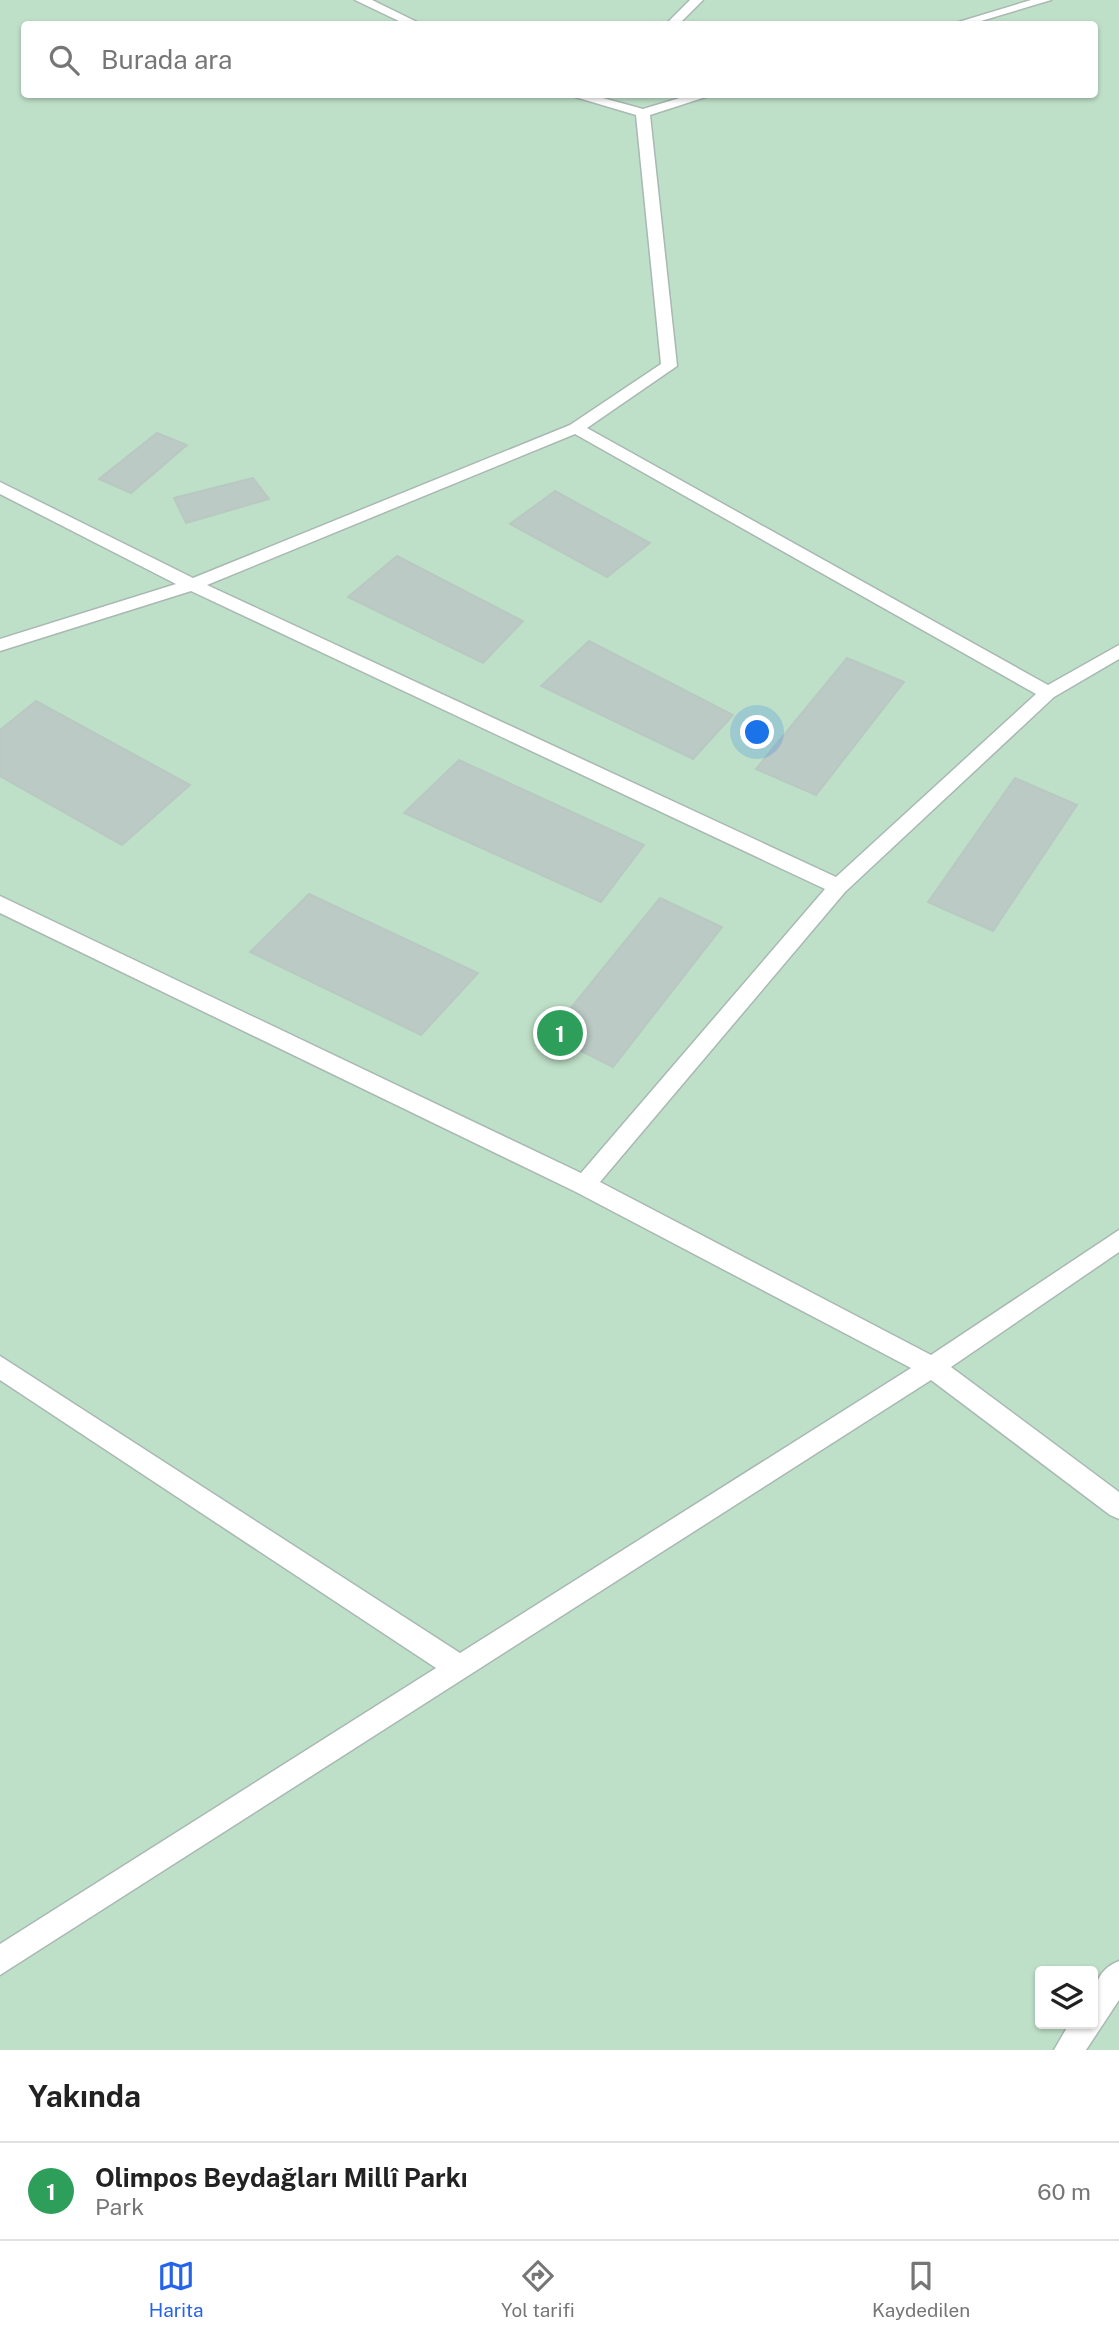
<!DOCTYPE html>
<html lang="tr">
<meta charset="utf-8">
<style>
:root{--surface:#fff;--page:#f2f2f2;--text:#222;--muted:#767676;--line:#e0e0e0;--accent:#2563eb}
body{margin:0;font-family:"Public Sans",sans-serif;background:var(--page);color:var(--text)}
.controls{position:absolute;right:21px;bottom:21px;display:grid;overflow:hidden;border-radius:7px;box-shadow:0 2px 5px #0004}
.controls button{width:63px;height:63px;display:grid;place-items:center;padding:0;border:0;border-bottom:2px solid var(--line);background:var(--surface);color:var(--text);font:35px sans-serif}
.you{position:absolute;left:758px;top:733px;width:24px;height:24px;margin:-18px;border:5px solid #fff;border-radius:50%;background:#1a73e8;box-shadow:0 0 0 10px #1a73e833}
.badge{display:grid;place-items:center;width:46px;height:46px;border-radius:50%;background:var(--accent);color:#fff;font-size:23px;font-weight:700}
.pin{position:absolute;translate:-50% -50%;border:4px solid #fff;box-shadow:0 2px 7px #0006}
.list{margin:0;padding:0;list-style:none}
h2{display:flex;justify-content:space-between;align-items:center;height:91px;margin:0;padding:0 28px;font-size:30px}
h2 small{font-size:23px;font-weight:400;color:var(--muted)}
.list li{display:grid;grid-template-columns:46px 1fr auto;gap:21px;align-items:center;box-sizing:border-box;height:98px;padding:0 28px;border-top:2px solid var(--line)}
.list b{display:block;font-size:26px;white-space:nowrap}
.list p{margin:0;font-size:23px;white-space:nowrap;color:var(--muted)}
.list em{font-size:23px;font-style:normal;color:var(--muted)}
.icon{flex:none;width:38px;height:38px;fill:none;stroke:currentColor;stroke-width:2;stroke-linecap:round;stroke-linejoin:round}
.map{position:relative;flex:none;width:1119px;height:2050px;overflow:hidden}
.search{position:absolute;background:var(--surface);box-shadow:0 2px 5px #0004;left:21px;right:21px;top:21px;height:77px;display:flex;align-items:center;gap:18px;box-sizing:border-box;padding:0 24px;border-radius:7px;color:var(--muted);font-size:26px}
.sheet{height:189px;background:var(--surface)}
nav{display:flex;justify-content:space-around;align-items:center;box-sizing:border-box;height:98px;border-top:2px solid var(--line);background:var(--surface);font-size:19px;color:var(--muted)}
nav a{display:grid;justify-items:center;gap:4px}
nav .on{color:var(--accent)}
.map>svg:first-child{display:block}
.green{fill:#bfe0c8;fill-rule:evenodd}
.building{fill:#bbcac4;stroke:#b8c9c2;stroke-width:2}
.lines{fill:none;stroke-linecap:round;stroke-linejoin:round}
.minor-casing{stroke:#a8b8b2;stroke-width:3}
.minor{fill:#fff;fill-rule:evenodd}
</style>
<div class="map">
<svg width="1119" height="2050" viewBox="0 0 1119 2050">
<rect width="100%" height="100%" fill="#e6efeb"/>
<path class="green" d="M0,0H1119V2050H0ZM24,24H1094V94H24ZM1040,1971H1093V2024H1040Z"/>
<g class="building">
<path d="M157,433L187,445L131,493L99,479Z"/>
<path d="M253,478L269,499L186,523L174,498Z"/>
<path d="M555,491L650,543L607,577L510,524Z"/>
<path d="M397,556L523,621L483,663L348,597Z"/>
<path d="M589,641L733,715L693,759L541,686Z"/>
<path d="M847,658L904,682L816,795L756,769Z"/>
<path d="M36,701L190,785L122,845L0,776V730Z"/>
<path d="M459,760L644,845L601,902L404,813Z"/>
<path d="M1015,778L1077,805L993,931L928,902Z"/>
<path d="M309,894L478,973L421,1035L250,952Z"/>
<path d="M660,898L722,927L613,1067L549,1035Z"/>
</g>
<g class="lines">
<g class="minor-casing">
<g id="minor">
<path d="M355,0H372L421,24H405Z"/>
<path d="M690,0H703L679,24H666Z"/>
<path d="M1031,0H1051L971,24H952Z"/>
<path d="M565,94H588L643,109L693,94H715L650,115L677,366L587,428L1048,685L1119,645V659L1054,697L845,892L600,1182L931,1355L1119,1230V1252L951,1367L1119,1492V1519L1110,1515L931,1380L0,1975V1944L436,1668L0,1380V1356L460,1653L911,1368L576,1192L0,913V896L581,1173L825,889L191,591L0,651V639L176,584L0,494V482L193,578L570,425L661,364L636,115ZM575,434L1036,694L836,877L207,585Z"/>
<path d="M1119,1961V2000L1086,2050H1054L1069,2024H1093C1093,1998 1091,1972 1119,1961Z"/>
</g>
</g>
<use href="#minor" class="minor"/>
</g>
</svg>
<div class="controls">
<button><svg class="icon" aria-label="layers" viewBox="0 0 24 24"><path d="M12 4l9 5-9 5-9-5zM3 14l9 5 9-5"/></svg></button>
</div>
<div class="you"></div>
<div class="pin badge" style="left:560px;top:1033px;background:#2e9e5b">1</div>
<div class="search"><svg class="icon" aria-label="search" viewBox="0 0 24 24"><circle cx="10" cy="10" r="6"/><path d="M15 15l6 6"/></svg>Burada ara</div>
</div>
<section class="sheet">
<h2>Yakında<small></small></h2>
<ul class="list">
<li><span class="badge" style="background:#2e9e5b">1</span><div><b>Olimpos Beydağları Millî Parkı</b><p>Park</p></div><em>60 m</em></li>
</ul>
</section>
<nav>
<a class="on"><svg class="icon" aria-label="map" viewBox="0 0 24 24"><path d="M3 6l6-2 6 2 6-2v14l-6 2-6-2-6 2zM9 4v14M15 6v14"/></svg>Harita</a>
<a><svg class="icon" aria-label="directions" viewBox="0 0 24 24"><path d="M12 3l9 9-9 9-9-9zM9 14v-3h6M13 9l2 2-2 2"/></svg>Yol tarifi</a>
<a><svg class="icon" aria-label="saved" viewBox="0 0 24 24"><path d="M7 4h10v16l-5-4-5 4z"/></svg>Kaydedilen</a>
</nav>
